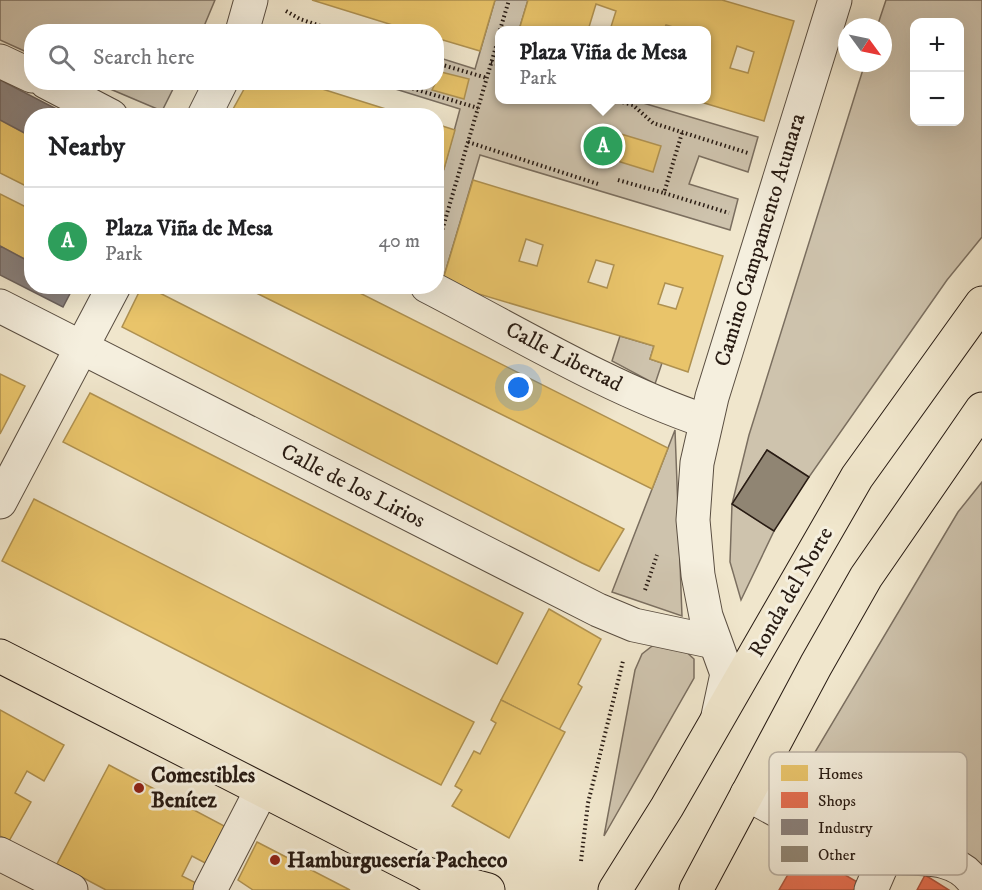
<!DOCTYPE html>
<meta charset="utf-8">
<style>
:root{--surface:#fff;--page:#f2f2f2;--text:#202124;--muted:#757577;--line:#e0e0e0;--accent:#8f2418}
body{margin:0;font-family:"IM FELL DW Pica",serif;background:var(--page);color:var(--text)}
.controls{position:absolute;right:18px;top:18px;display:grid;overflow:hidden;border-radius:12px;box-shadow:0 6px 24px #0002}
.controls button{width:54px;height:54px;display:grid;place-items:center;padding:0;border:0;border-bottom:2px solid var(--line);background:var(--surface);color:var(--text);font:30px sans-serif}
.compass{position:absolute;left:838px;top:18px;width:54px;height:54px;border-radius:50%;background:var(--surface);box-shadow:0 6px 24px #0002;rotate:123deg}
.you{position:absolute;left:519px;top:388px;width:21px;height:21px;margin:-15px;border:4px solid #fff;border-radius:50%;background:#1a73e8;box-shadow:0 0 0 9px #1a73e833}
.badge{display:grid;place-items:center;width:39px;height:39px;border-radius:50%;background:var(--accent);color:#fff;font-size:20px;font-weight:700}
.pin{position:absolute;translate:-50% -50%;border:3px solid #fff;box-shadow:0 2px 6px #0006}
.popup{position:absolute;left:495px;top:26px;width:216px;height:78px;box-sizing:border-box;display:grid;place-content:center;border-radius:12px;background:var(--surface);filter:drop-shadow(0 2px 4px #0005);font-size:20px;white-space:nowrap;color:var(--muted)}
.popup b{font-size:22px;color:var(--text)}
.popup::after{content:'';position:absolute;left:50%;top:100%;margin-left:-12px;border:12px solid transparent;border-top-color:var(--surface)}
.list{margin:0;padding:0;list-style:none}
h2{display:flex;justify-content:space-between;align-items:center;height:78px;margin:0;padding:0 24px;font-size:26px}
h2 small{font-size:20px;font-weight:400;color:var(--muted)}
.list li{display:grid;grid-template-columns:39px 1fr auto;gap:18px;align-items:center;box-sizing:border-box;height:108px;padding:0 24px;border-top:2px solid var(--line)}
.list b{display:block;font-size:22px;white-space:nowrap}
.list p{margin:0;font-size:20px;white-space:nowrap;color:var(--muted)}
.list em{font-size:20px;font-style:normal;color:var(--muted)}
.icon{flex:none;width:33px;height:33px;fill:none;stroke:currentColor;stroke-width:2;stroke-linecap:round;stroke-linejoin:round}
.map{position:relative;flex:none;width:982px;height:890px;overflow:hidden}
.search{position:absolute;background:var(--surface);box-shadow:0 6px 24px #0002;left:24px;top:24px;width:420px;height:66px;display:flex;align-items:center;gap:15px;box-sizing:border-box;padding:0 21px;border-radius:24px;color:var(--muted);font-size:22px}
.panel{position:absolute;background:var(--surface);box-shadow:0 6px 24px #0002;left:24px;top:108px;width:420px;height:186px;border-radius:24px}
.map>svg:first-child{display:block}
.green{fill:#cec3ad;stroke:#7b6f60;stroke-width:1.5;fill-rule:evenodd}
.homes{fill:#e9c46a;stroke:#af9150;stroke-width:1.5;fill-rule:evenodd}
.shops{fill:#e76f51;stroke:#ae563e;stroke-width:1.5}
.industry{fill:#8a817c;stroke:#6d625c;stroke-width:1.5}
.building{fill:#908573;stroke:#281b13;stroke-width:1.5}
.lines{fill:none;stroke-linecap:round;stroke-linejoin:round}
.minor-casing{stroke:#5a4e41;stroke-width:35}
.major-casing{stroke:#281b13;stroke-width:35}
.path{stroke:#281b13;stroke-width:4;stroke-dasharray:1.5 3;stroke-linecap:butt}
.minor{stroke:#f5efde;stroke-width:33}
.major{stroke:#f0e6cc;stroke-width:33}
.poi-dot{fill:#8f2418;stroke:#f5efde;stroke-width:2}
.labels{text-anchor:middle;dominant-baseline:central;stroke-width:6;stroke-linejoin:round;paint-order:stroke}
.street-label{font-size:22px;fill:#281b13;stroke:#f5efde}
.poi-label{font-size:22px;font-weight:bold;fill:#281b13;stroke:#f5efde;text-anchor:start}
.key{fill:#f5efde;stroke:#b8afa1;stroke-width:1.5}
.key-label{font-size:16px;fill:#281b13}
</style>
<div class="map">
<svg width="982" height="890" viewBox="0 0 982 890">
<rect width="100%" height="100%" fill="#f0e6cc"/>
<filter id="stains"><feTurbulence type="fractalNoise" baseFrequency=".00333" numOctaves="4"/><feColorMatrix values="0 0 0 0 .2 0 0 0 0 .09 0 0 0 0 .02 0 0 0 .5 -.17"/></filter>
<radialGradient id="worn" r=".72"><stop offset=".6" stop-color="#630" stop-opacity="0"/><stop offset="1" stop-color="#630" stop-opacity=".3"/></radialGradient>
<g class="green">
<path d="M0,0H215L202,31L32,32L31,54L0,40Z"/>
<path d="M495,0H528L519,30H500V100H633L758,137L748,172L699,156L689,184L738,199L730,230L480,155L442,283L437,279V194L460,109L376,83L436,82L437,57L475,69Z"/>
<path d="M886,0H982V237L947,280L809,477L767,450L732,504L774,531L741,600L730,562L732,504L749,435L865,63H883V27H877ZM914,22H960V122H914Z"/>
<path d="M96,83H176L162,111Z"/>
<path d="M620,336L654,346L650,359L662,363L655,384L612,361Z"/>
<path d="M675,430L682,616L612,592Z"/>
<path d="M982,482V866L805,769L958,512Z"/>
<path d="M656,643L683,649L694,659V678L604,836L635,670L642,654Z"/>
</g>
<g class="homes">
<path d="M312,0H495L480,51L436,38V32H415Z"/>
<path d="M528,0H722L794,21L764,121L694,100H706V30H683L666,25L664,30H610L616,11L596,4L589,27L603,30H519ZM737,46L754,52L748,73L730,68Z"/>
<path d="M437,71L469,79L464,99L432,90L436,82Z"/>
<path d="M248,82H300L408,116H241L232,111Z"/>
<path d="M0,120L32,137V189L0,173Z"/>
<path d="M436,124L455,130L444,169L436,167Z"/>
<path d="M621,134L661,146L653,172L614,160Z"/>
<path d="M473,180L723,256L688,372L650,359L654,346L442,283ZM526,239L543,245L537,266L519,261ZM596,260L614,265L607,288L588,282ZM665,283L683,288L676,309L658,304Z"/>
<path d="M0,194L32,210V263L0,246Z"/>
<path d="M142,286H146L624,529L599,571L582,563L122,327Z"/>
<path d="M242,286H346L668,448L652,489Z"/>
<path d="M0,374L25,386L0,434Z"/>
<path d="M90,393L523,613L497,664L63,442Z"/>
<path d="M34,499L474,722L441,785L2,561Z"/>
<path d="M549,609L601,639L578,684L582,687L559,730L501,700Z"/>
<path d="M501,700L565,732L509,838L452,806L462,790L455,786L474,751L480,754L496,723L491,720Z"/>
<path d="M0,710L64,745L44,781L27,771L15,793L31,802L9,841L0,836Z"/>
<path d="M109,765L228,828L209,865L192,856L182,876L198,884L195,890H106L57,864Z"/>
<path d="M257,842L350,890H253L238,880Z"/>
</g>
<g class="shops">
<path d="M802,850L871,890H779Z"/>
<path d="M925,875L949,890H917Z"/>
</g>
<g class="industry">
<path d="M0,80L70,116H32V137L0,120Z"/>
<path d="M0,246L32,263V286H74L63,307L0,275Z"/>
</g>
<path class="building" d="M767,450L809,477L774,531L732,504Z"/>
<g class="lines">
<g class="minor-casing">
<g id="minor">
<path d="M242,32L251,0"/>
<path d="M0,61L32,76"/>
<path d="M46,82L111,116"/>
<path d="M204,116L221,82"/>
<path d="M427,286C518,333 608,388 705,421"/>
<path d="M0,306L598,610L634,625L714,642"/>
<path d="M0,502L114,286"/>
<path d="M718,716L727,674L706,616L698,575L693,520L697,463L712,397L835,0"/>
<path d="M747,794L862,857C900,862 960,846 978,890"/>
<path d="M0,854L71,890"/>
<path d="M210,890L261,791"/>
<path d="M871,890L884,860"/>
</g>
</g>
<g class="major-casing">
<g id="major">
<path d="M0,656L425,873L451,890"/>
<path d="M432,875L488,890"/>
<path d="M615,890L667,807L857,477L982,303"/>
<path d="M696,890L816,665L866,577L982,409"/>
</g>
</g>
<g class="path">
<path d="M286,11L300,19L338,32"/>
<path d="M500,30L509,0"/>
<path d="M491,62L500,65"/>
<path d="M436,63L487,78"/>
<path d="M391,82L478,108"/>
<path d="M614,100L633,105L653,123L748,153"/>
<path d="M682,133L664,193L729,213"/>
<path d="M468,142L598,184"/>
<path d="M618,180L664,193"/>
<path d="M436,251L500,33"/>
<path d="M645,590L657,555"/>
<path d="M581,861L588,803L623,661"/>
</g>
<use href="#minor" class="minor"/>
<use href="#major" class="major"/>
</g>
<g class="poi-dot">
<circle cx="139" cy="788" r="6"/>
<circle cx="275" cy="860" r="6"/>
</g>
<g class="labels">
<g class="street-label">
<text transform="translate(760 240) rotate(-73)">Camino Campamento Atunara</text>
<text transform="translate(564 357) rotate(27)">Calle Libertad</text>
<text transform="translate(353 486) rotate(27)">Calle de los Lirios</text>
<text transform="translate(791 592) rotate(-60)">Ronda del Norte</text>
</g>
<g class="poi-label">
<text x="151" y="775">Comestibles<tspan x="151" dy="25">Benítez</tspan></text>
<text x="287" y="860">Hamburguesería Pacheco</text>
</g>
</g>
<rect x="769" y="752" width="198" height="123" rx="9" class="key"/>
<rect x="781" y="765" width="27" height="16" fill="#e9c46a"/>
<rect x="781" y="792" width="27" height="16" fill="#e76f51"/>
<rect x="781" y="819" width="27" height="16" fill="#8a817c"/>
<rect x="781" y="846" width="27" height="16" fill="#908573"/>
<g class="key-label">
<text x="818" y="779">Homes</text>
<text x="818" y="806">Shops</text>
<text x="818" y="833">Industry</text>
<text x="818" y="860">Other</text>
</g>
<rect width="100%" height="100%" filter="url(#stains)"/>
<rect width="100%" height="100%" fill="url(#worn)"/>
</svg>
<div class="controls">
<button>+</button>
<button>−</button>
</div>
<svg class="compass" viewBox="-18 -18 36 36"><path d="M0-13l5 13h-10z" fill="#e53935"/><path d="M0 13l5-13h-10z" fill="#757577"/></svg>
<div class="you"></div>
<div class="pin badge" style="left:603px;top:146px;background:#2e9e5b">A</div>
<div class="popup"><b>Plaza Viña de Mesa</b>Park</div>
<div class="search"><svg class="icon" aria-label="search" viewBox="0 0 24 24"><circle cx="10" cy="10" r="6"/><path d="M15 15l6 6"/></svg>Search here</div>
<section class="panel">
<h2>Nearby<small></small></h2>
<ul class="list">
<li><span class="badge" style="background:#2e9e5b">A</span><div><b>Plaza Viña de Mesa</b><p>Park</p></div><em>40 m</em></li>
</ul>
</section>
</div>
